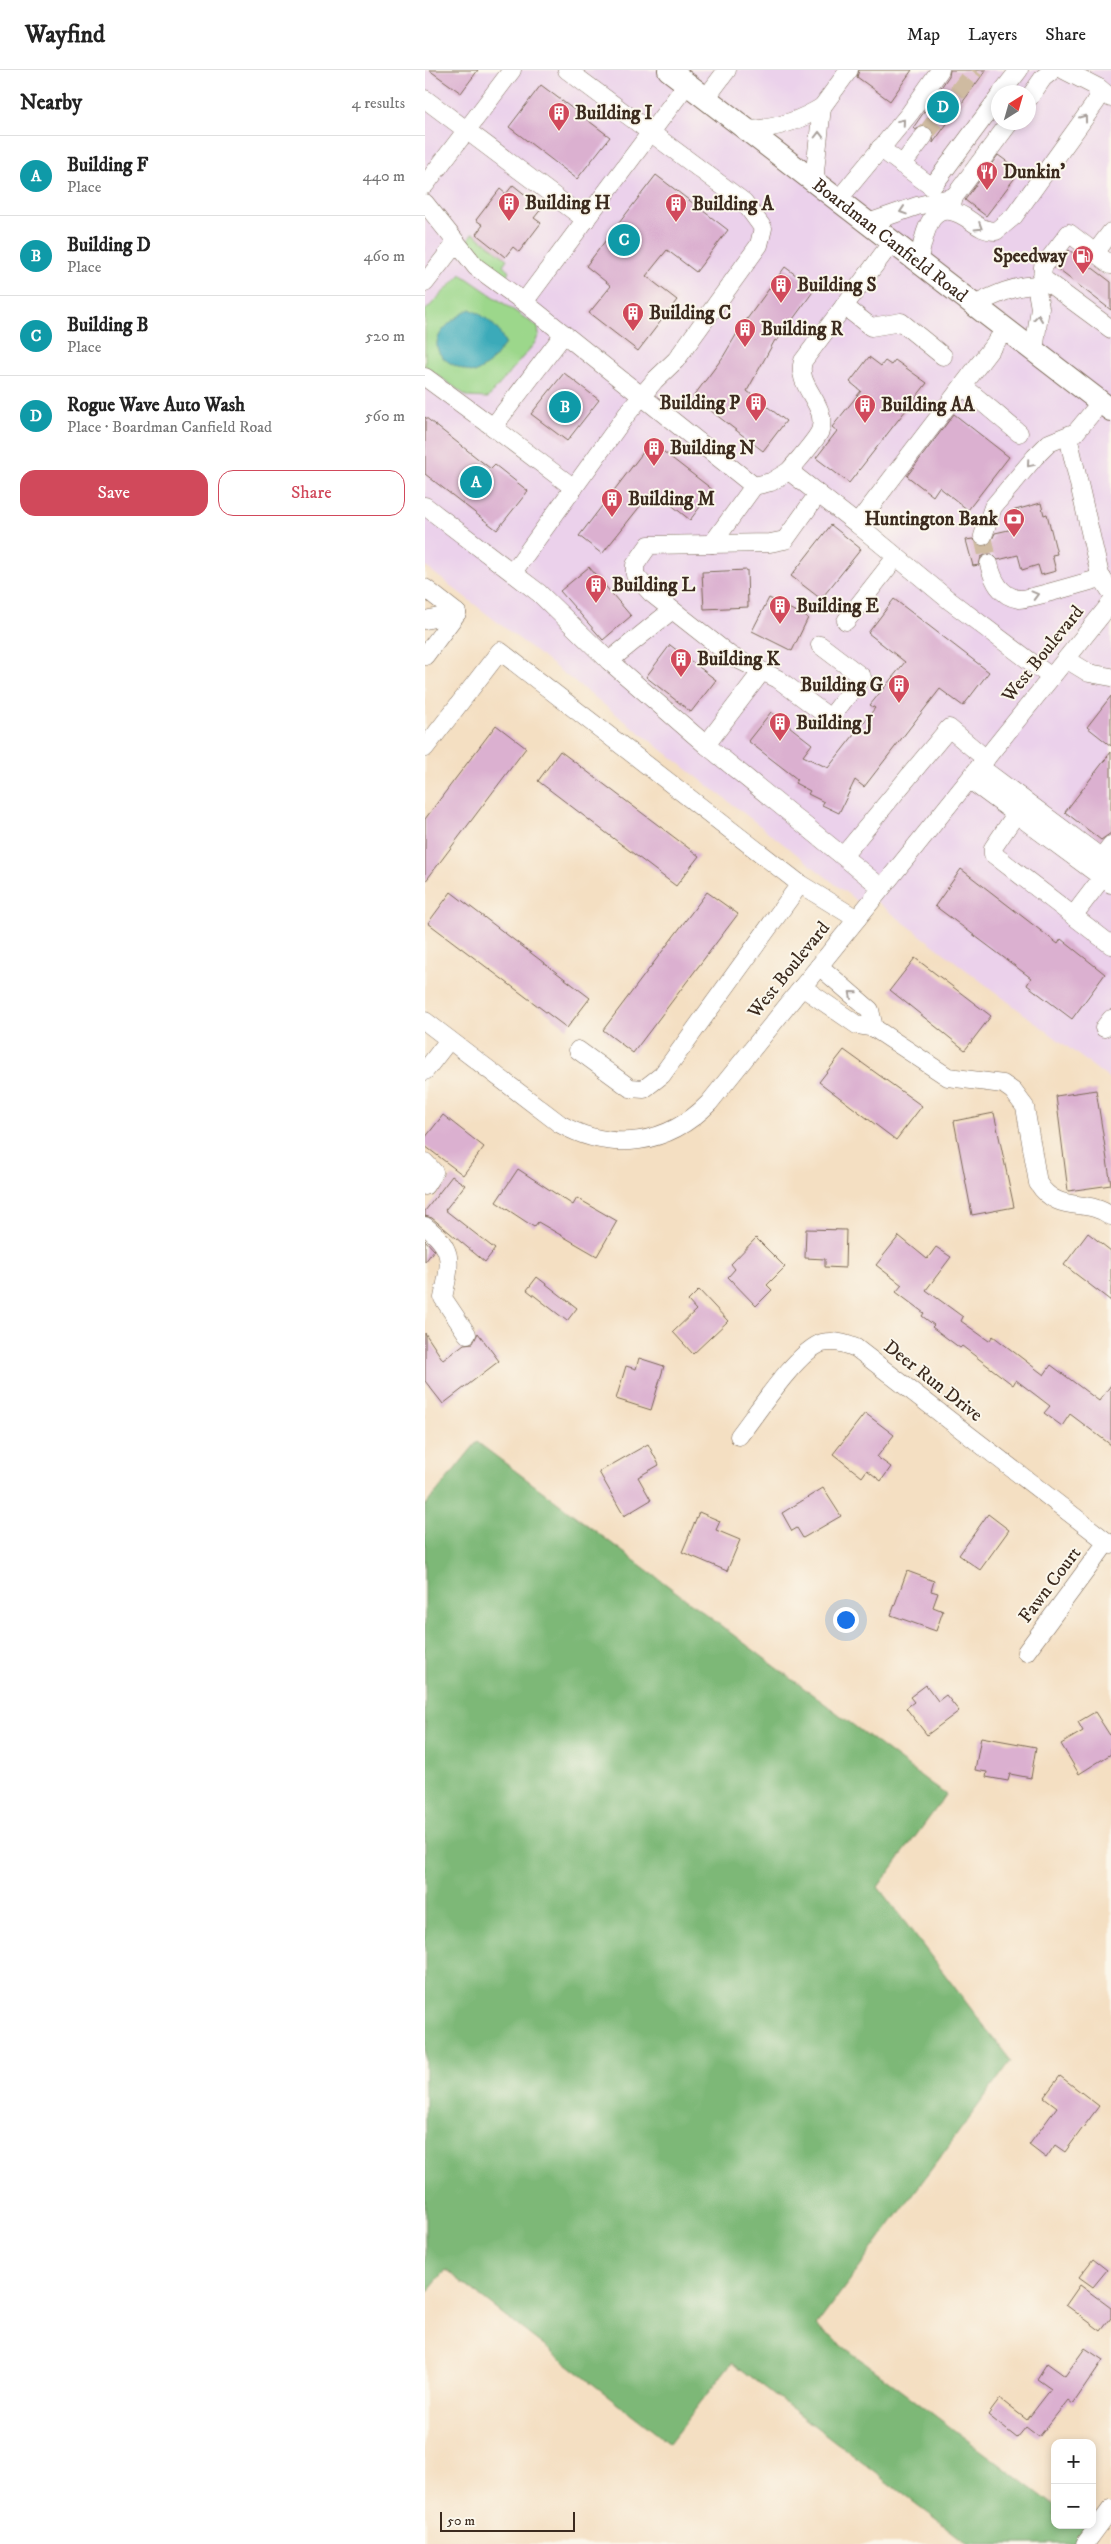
<!DOCTYPE html>
<meta charset="utf-8">
<style>
:root{--surface:#fff;--page:#f6f6f6;--text:#222;--muted:#767676;--line:#e0e0e0;--accent:#d1495b}
body{margin:0;font-family:"IM FELL DW Pica",serif;background:var(--page);color:var(--text)}
.controls{position:absolute;right:15px;bottom:15px;display:grid;overflow:hidden;border-radius:10px;box-shadow:0 2px 8px #0003}
.controls button{width:45px;height:45px;display:grid;place-items:center;padding:0;border:0;border-bottom:1px solid var(--line);background:var(--surface);color:var(--text);font:25px sans-serif}
.compass{position:absolute;left:566px;top:15px;width:45px;height:45px;border-radius:50%;background:var(--surface);box-shadow:0 2px 8px #0003;rotate:37deg}
.scale{position:absolute;left:15px;bottom:12px;width:135px;box-sizing:border-box;padding-left:5px;border:2px solid #3b2a1e;border-top:0;font-size:14px;line-height:18px;white-space:nowrap;color:#3b2a1e;-webkit-text-stroke:4px #fbf7ec;paint-order:stroke}
.you{position:absolute;left:420px;top:1549px;width:18px;height:18px;margin:-12px;border:4px solid #fff;border-radius:50%;background:#1a73e8;box-shadow:0 0 0 8px #1a73e833}
.badge{display:grid;place-items:center;width:32px;height:32px;border-radius:50%;background:var(--accent);color:#fff;font-size:16px;font-weight:700}
.pin{position:absolute;translate:-50% -50%;border:2px solid #fff;box-shadow:0 1px 5px #0006}
.list{margin:0;padding:0;list-style:none}
h2{display:flex;justify-content:space-between;align-items:center;height:65px;margin:0;padding:0 20px;font-size:21px}
h2 small{font-size:16px;font-weight:400;color:var(--muted)}
.list li{display:grid;grid-template-columns:32px 1fr auto;gap:15px;align-items:center;box-sizing:border-box;height:80px;padding:0 20px;border-top:1px solid var(--line)}
.list b{display:block;font-size:19px;white-space:nowrap}
.list p{margin:0;font-size:16px;white-space:nowrap;color:var(--muted)}
.list em{font-size:16px;font-style:normal;color:var(--muted)}
.actions{display:flex;gap:10px;padding:15px 20px}
.actions a{flex:1;padding:11px 0;border:1px solid var(--accent);border-radius:15px;text-align:center;font-size:18px;color:var(--accent)}
.actions .main{background:var(--accent);color:#fff}
.map{position:relative;flex:none;width:686px;height:2474px;overflow:hidden}
header{display:flex;align-items:center;gap:30px;box-sizing:border-box;height:70px;padding:0 25px;background:var(--surface);border-bottom:1px solid var(--line)}
header strong{font-size:24px}
nav{display:flex;gap:28px;margin-inline-start:auto;font-size:18px}
main{display:flex}
aside{flex:1;background:var(--surface)}
.map>svg:first-child{display:block}
.built{fill:#ebd1eb;fill-rule:evenodd}
.green{fill:#9cd78b;stroke:#6c8054}
.forest{fill:#7db877;stroke:#5c714a}
.water{fill:#3baab9;stroke:#3b6a6c}
.building{fill:#dbb0d0}
.lines{fill:none;stroke-linecap:round;stroke-linejoin:round}
.minor-tunnel{stroke:#cfbba1;stroke-width:18;stroke-dasharray:18 9;stroke-linecap:butt}
.minor-casing{stroke:#7c6957;stroke-width:19}
.major-casing{stroke:#7c6957;stroke-width:24}
.minor{stroke:#fff;stroke-width:18}
.major{stroke:#fff;stroke-width:22}
.oneway{stroke:#a79f9a}
.labels{text-anchor:middle;dominant-baseline:central;stroke-width:4;stroke-linejoin:round;paint-order:stroke}
.poi-label{font-size:19px;font-weight:bold;fill:#3b2a1e;stroke:#fbf7ec;text-anchor:start}
.street-label{font-size:19px;fill:#3b2a1e;stroke:#fbf7ec}
</style>
<header>
<strong>Wayfind</strong>
<nav><a>Map</a><a>Layers</a><a>Share</a></nav>
</header>
<main>
<aside>
<h2>Nearby<small>4 results</small></h2>
<ul class="list">
<li><span class="badge" style="background:#0f9aa8">A</span><div><b>Building F</b><p>Place</p></div><em>440 m</em></li>
<li><span class="badge" style="background:#0f9aa8">B</span><div><b>Building D</b><p>Place</p></div><em>460 m</em></li>
<li><span class="badge" style="background:#0f9aa8">C</span><div><b>Building B</b><p>Place</p></div><em>520 m</em></li>
<li><span class="badge" style="background:#0f9aa8">D</span><div><b>Rogue Wave Auto Wash</b><p>Place · Boardman Canfield Road</p></div><em>560 m</em></li>
</ul>
<div class="actions"><a class="main">Save</a><a>Share</a></div>
</aside>
<div class="map">
<svg width="686" height="2474" viewBox="0 0 686 2474">
<rect width="100%" height="100%" fill="#fbf7ec"/>
<filter id="ink" filterUnits="userSpaceOnUse"><feTurbulence type="fractalNoise" baseFrequency=".02" numOctaves="2"/><feDisplacementMap in="SourceGraphic" scale="10" xChannelSelector="R" yChannelSelector="G"/><feConvolveMatrix kernelMatrix="1 2 1 2 8 2 1 2 1" color-interpolation-filters="sRGB"/></filter>
<filter id="wash" filterUnits="userSpaceOnUse"><feTurbulence type="fractalNoise" baseFrequency=".0096" numOctaves="4" result="noise"/><feDisplacementMap in="SourceGraphic" scale="20" xChannelSelector="R" yChannelSelector="G"/><feGaussianBlur stdDeviation="1.12" result="paint"/><feColorMatrix in="noise" values="0 0 0 0 0 0 0 0 0 0 0 0 0 0 0 0 0 1.4 0 .05"/><feComposite in="paint" operator="in"/></filter>
<g filter="url(#wash)">
<rect width="100%" height="100%" fill="#f4dfc2"/>
<path class="built" d="M0,0H686V1010L448,829L441,838L0,496ZM574,22H604V52H574Z"/>
<g class="green">
<path d="M48,163L82,189L78,195L84,202L81,207L67,199L41,172Z"/>
<path d="M36,204L113,257L114,265L109,274L63,328L43,327L0,296V241Z"/>
</g>
<path class="forest" d="M52,1372L521,1725L453,1817L586,1991L391,2256L630,2436V2455H656L667,2464L660,2474H543L307,2292L244,2373L21,2200L0,2225V1436Z"/>
<path class="water" d="M45,239C60,246 75,257 80,274L64,294L50,303C0,289 0,265 45,239Z"/>
<g id="blocks">
<g class="building">
<path d="M4,0H53L36,23Z"/>
<path d="M434,0H487L465,31L432,7Z"/>
<path d="M525,0H561L508,73L509,62L505,57L500,55L490,60L488,58L524,6Z"/>
<path d="M116,15L185,67L152,109L84,57Z"/>
<path d="M573,85L595,101L561,146L540,130Z"/>
<path d="M231,105L303,160L271,202L242,180L221,206L252,230L213,281L164,243L186,216L161,196Z"/>
<path d="M88,115L117,138L109,148L116,153L94,182L88,177L80,187L51,164L58,155L51,150L75,119L81,124Z"/>
<path d="M644,180L686,212V240L631,198Z"/>
<path d="M360,197L390,219L352,271L350,270L322,321L361,351L338,381L268,327L298,287L314,260Z"/>
<path d="M444,287L456,296L460,291L466,295L470,290L502,313L424,413L391,388L412,361L407,357L436,321L425,312Z"/>
<path d="M139,303L174,330L142,371L106,344Z"/>
<path d="M529,344L584,387L543,440L514,417L508,426L482,406Z"/>
<path d="M0,347L66,399L70,395L103,421L72,460L0,404Z"/>
<path d="M226,372L288,420L265,450L228,420L177,484L154,466Z"/>
<path d="M616,433L619,445L622,444L632,484L627,485L631,501L616,505L613,495L597,500L593,485L573,490L567,484H562L556,487L554,495L548,496L541,470L548,469L555,476L565,474L570,463L588,459L583,442Z"/>
<path d="M406,455L436,479L396,529L366,506Z"/>
<path d="M164,497L206,546L178,570L135,521Z"/>
<path d="M322,500L323,537L279,539L277,502Z"/>
<path d="M344,528L383,548L367,581L327,561Z"/>
<path d="M469,529L564,602L538,636L515,619L439,717L430,710L414,743L397,735L399,732L383,724L385,721L370,713L372,709L323,671L346,642L387,674L378,686L403,698L450,638L445,635L480,592L443,563Z"/>
<path d="M245,575L291,610L266,642L221,607Z"/>
<path d="M686,626V676L662,657Z"/>
<path d="M71,655L101,678L0,812V749Z"/>
<path d="M135,681L274,786L251,816L113,711Z"/>
<path d="M686,682V763L676,770L640,742Z"/>
<path d="M536,799L633,874L636,869L680,904L647,949L602,915L606,908L510,836Z"/>
<path d="M26,822L165,928L142,958L3,853Z"/>
<path d="M282,822L313,844L208,983L178,960Z"/>
<path d="M490,888L566,946L540,980L465,920Z"/>
<path d="M419,980L497,1036L471,1070L394,1012Z"/>
<path d="M671,1020L686,1115L643,1121L631,1026Z"/>
<path d="M569,1043L589,1137L547,1145L529,1051Z"/>
<path d="M18,1045L59,1077L38,1105L0,1076V1068Z"/>
<path d="M93,1099L148,1135L152,1128L192,1151L172,1186L113,1152L109,1157L71,1132Z"/>
<path d="M27,1106L40,1115L20,1140L70,1179L60,1192L7,1148L0,1146V1141Z"/>
<path d="M381,1159L421,1160L420,1198L400,1197V1189L380,1188Z"/>
<path d="M663,1163L686,1181V1231L639,1195Z"/>
<path d="M474,1166L502,1189L511,1177L526,1187L501,1220L538,1247L536,1251L564,1271L568,1266L619,1305L626,1295L674,1331L686,1315V1375L645,1344L637,1356L619,1343L625,1336L591,1310L588,1315L537,1276L535,1278L507,1257L509,1255L497,1246L499,1243L471,1222L477,1215L451,1195Z"/>
<path d="M331,1168L360,1197L342,1215L347,1220L331,1236L303,1207L310,1199L306,1194Z"/>
<path d="M0,1170L9,1180L0,1192Z"/>
<path d="M112,1207L152,1238L142,1251L102,1220Z"/>
<path d="M274,1220L303,1251L268,1284L248,1262L271,1240L263,1231Z"/>
<path d="M0,1263L18,1290L39,1274L48,1273L53,1263L74,1291L18,1334L0,1311Z"/>
<path d="M214,1288L239,1296L226,1340L191,1329L201,1296L211,1299Z"/>
<path d="M440,1343L469,1365L452,1387L466,1397L456,1411L442,1400L437,1407L408,1384Z"/>
<path d="M223,1374L234,1395L213,1407L226,1430L199,1446L174,1402Z"/>
<path d="M398,1418L416,1446L378,1468L372,1458L367,1461L357,1443Z"/>
<path d="M274,1442L295,1451L291,1460L315,1470L302,1501L257,1482Z"/>
<path d="M563,1444L584,1460L555,1500L534,1485Z"/>
<path d="M482,1501L509,1511L506,1521L513,1523L508,1537L518,1541L511,1561L466,1545Z"/>
<path d="M501,1615L513,1631L521,1625L534,1641L502,1665L481,1638L489,1632L485,1627Z"/>
<path d="M670,1642L686,1667V1684L654,1704L636,1674L658,1661L653,1652Z"/>
<path d="M556,1667L611,1677L606,1708L585,1704L583,1711L561,1707L562,1702L550,1700Z"/>
<path d="M635,2006L674,2036L640,2082L630,2075L621,2088L604,2075L632,2037L619,2027Z"/>
<path d="M668,2189L682,2200L668,2217L654,2207Z"/>
<path d="M655,2215L686,2238V2248L676,2261L641,2235Z"/>
<path d="M660,2278L678,2290L648,2334L643,2330L614,2367L601,2357L592,2368L563,2345L575,2329L602,2350L626,2319L612,2309L622,2293L640,2306Z"/>
</g>
</g>
</g>
<g filter="url(#ink)">
<use href="#blocks" fill-opacity="0" stroke="#7c6957" stroke-width="1"/>
<g class="lines">
<g class="minor-tunnel">
<path d="M499,66L550,0"/>
<path d="M558,466L564,494"/>
</g>
<g class="minor-casing">
<g id="minor">
<path d="M639,0L674,18L686,28"/>
<path d="M262,14L99,232L329,416"/>
<path d="M577,22L594,0"/>
<path d="M281,28L302,0"/>
<path d="M604,28L618,8L628,0"/>
<path d="M0,29L161,150"/>
<path d="M397,37L424,0"/>
<path d="M322,60C350,59 374,51 397,37L390,101L391,113"/>
<path d="M455,78L507,117L574,27"/>
<path d="M477,95L499,66"/>
<path d="M0,115L87,0"/>
<path d="M413,130L485,43L515,0"/>
<path d="M0,133L51,197L99,232"/>
<path d="M526,140L529,127L585,52"/>
<path d="M443,153L492,136L529,127"/>
<path d="M670,183L686,162"/>
<path d="M493,192C500,166 503,125 540,147C551,154 557,161 571,161L589,146L671,32L674,18"/>
<path d="M617,208L686,259"/>
<path d="M0,213L31,173"/>
<path d="M549,235C570,225 588,216 611,215L617,208L618,197L644,163L686,195"/>
<path d="M419,236L446,257L476,252L518,286"/>
<path d="M581,259L432,454L525,531L626,607"/>
<path d="M609,281L615,238L611,215"/>
<path d="M0,307L68,357L139,264"/>
<path d="M538,316L594,363"/>
<path d="M68,357L149,418"/>
<path d="M643,366L675,505L686,522"/>
<path d="M393,424L360,470L345,473L224,475L210,495V505L226,523L306,586L353,609L405,648L437,607L395,575"/>
<path d="M0,436L114,523L184,591"/>
<path d="M432,454L364,401C372,391 390,372 395,361C404,334 370,317 378,291L467,172"/>
<path d="M558,466L568,437L610,387L624,373L651,362L676,332"/>
<path d="M287,474L329,416L346,412L364,401"/>
<path d="M564,494C568,510 575,526 594,529C603,530 663,511 677,508"/>
<path d="M88,502L202,344L230,310L251,290L334,175L338,158L319,132L142,0"/>
<path d="M0,518L32,543L0,586"/>
<path d="M247,540L184,591L281,675"/>
<path d="M0,550L32,543"/>
<path d="M421,551L471,487"/>
<path d="M641,589L664,603L686,607"/>
<path d="M337,601L281,675L457,818"/>
<path d="M0,678L75,581L375,814L432,849"/>
<path d="M555,697L686,795"/>
<path d="M545,710L686,814"/>
<path d="M591,744L568,778V784L686,875"/>
<path d="M418,786L524,658L561,689"/>
<path d="M676,788L686,775"/>
<path d="M648,846L677,808"/>
<path d="M394,896L445,940L449,958"/>
<path d="M377,917L432,955L449,958L523,1007L578,1014L588,1021L600,1037L613,1113C633,1145 661,1127 686,1146"/>
<path d="M0,951L135,1054C187,1083 243,1075 284,1033L686,533"/>
<path d="M679,958L686,949"/>
<path d="M153,980L205,1018L219,1019L237,1005L375,814"/>
<path d="M0,1001L24,970"/>
<path d="M0,1092L9,1102L0,1116"/>
<path d="M0,1156C31,1180 25,1193 18,1228L42,1264"/>
<path d="M314,1366C332,1343 372,1281 397,1273C409,1270 420,1273 431,1278L686,1475"/>
<path d="M601,1582L682,1472"/>
<path d="M660,2474L686,2439"/>
</g>
</g>
<g class="major-casing">
<g id="major">
<path id="s1" d="M244,0L686,340"/>
</g>
</g>
<use href="#minor" class="minor"/>
<use href="#major" class="major"/>
</g>
<defs><path id="oneway-chevron" d="M-2-3.5L2.5 0L-2 3.5" fill="none" stroke-width="1.6" stroke-linecap="round" stroke-linejoin="round" transform="scale(1.25)"/></defs>
<g class="oneway">
<use href="#oneway-chevron" transform="translate(659 48) rotate(-54)"/>
<use href="#oneway-chevron" transform="translate(477 52) rotate(-50)"/>
<use href="#oneway-chevron" transform="translate(394 65) rotate(-90)"/>
<use href="#oneway-chevron" transform="translate(478 141) rotate(162)"/>
<use href="#oneway-chevron" transform="translate(554 157) rotate(32)"/>
<use href="#oneway-chevron" transform="translate(613 248) rotate(-83)"/>
<use href="#oneway-chevron" transform="translate(605 394) rotate(130)"/>
<use href="#oneway-chevron" transform="translate(610 525) rotate(-15)"/>
<use href="#oneway-chevron" transform="translate(427 924) rotate(-139)"/>
</g>
</g>
<defs>
<g id="building-pin" transform="scale(1.125)"><path d="M0 17L-7.5 6A9.5 9.5 0 1 1 7.5 6Z" fill="#d1495b" stroke="#fbf7ec"/><path d="M-4-6H4V6H1V3H-1V6H-4ZM-2.5-4.3h1.7v1.8h-1.7ZM.8-4.3h1.7v1.8H.8ZM-2.5-1h1.7V.8h-1.7ZM.8-1h1.7V.8H.8Z" fill="#fff"/></g>
<g id="restaurant-pin" transform="scale(1.125)"><path d="M0 17L-7.5 6A9.5 9.5 0 1 1 7.5 6Z" fill="#d1495b" stroke="#fbf7ec"/><path d="M-5-6h1v4h1v-4h1v4h1v-4h1v5L-1.5 .5V6h-2V.5L-5-1ZM5-6V6H3V1.5H1.5Q1.5-4 5-6Z" fill="#fff"/></g>
<g id="fuel-pin" transform="scale(1.125)"><path d="M0 17L-7.5 6A9.5 9.5 0 1 1 7.5 6Z" fill="#d1495b" stroke="#fbf7ec"/><path d="M-5.5-6h7V0h2V4h1.3V-2.5L3-4.5l.8-.8L6-3V5H2.5V1h-1V6h-7ZM-4.2-4.7v3.2H.2V-4.7Z" fill="#fff"/></g>
<g id="bank-pin" transform="scale(1.125)"><path d="M0 17L-7.5 6A9.5 9.5 0 1 1 7.5 6Z" fill="#d1495b" stroke="#fbf7ec"/><path d="M-6-4H6V4H-6ZM0-2.3a2.3 2.3 0 1 0 0 4.6a2.3 2.3 0 1 0 0-4.6Z" fill="#fff"/></g>
</defs>
<g fill-rule="evenodd">
<use href="#building-pin" x="134" y="43"/>
<use href="#restaurant-pin" x="562" y="102"/>
<use href="#building-pin" x="84" y="133"/>
<use href="#building-pin" x="251" y="134"/>
<use href="#fuel-pin" x="658" y="186"/>
<use href="#building-pin" x="356" y="215"/>
<use href="#building-pin" x="208" y="243"/>
<use href="#building-pin" x="320" y="259"/>
<use href="#building-pin" x="331" y="333"/>
<use href="#building-pin" x="440" y="335"/>
<use href="#building-pin" x="229" y="378"/>
<use href="#building-pin" x="187" y="429"/>
<use href="#bank-pin" x="589" y="449"/>
<use href="#building-pin" x="171" y="515"/>
<use href="#building-pin" x="355" y="536"/>
<use href="#building-pin" x="256" y="589"/>
<use href="#building-pin" x="474" y="615"/>
<use href="#building-pin" x="355" y="653"/>
</g>
<g class="labels">
<g class="poi-label">
<text x="150" y="43">Building I</text>
<text x="578" y="102">Dunkin'</text>
<text x="100" y="133">Building H</text>
<text x="267" y="134">Building A</text>
<text x="642" y="186" text-anchor="end">Speedway</text>
<text x="372" y="215">Building S</text>
<text x="224" y="243">Building C</text>
<text x="336" y="259">Building R</text>
<text x="315" y="333" text-anchor="end">Building P</text>
<text x="456" y="335">Building AA</text>
<text x="245" y="378">Building N</text>
<text x="203" y="429">Building M</text>
<text x="573" y="449" text-anchor="end">Huntington Bank</text>
<text x="187" y="515">Building L</text>
<text x="371" y="536">Building E</text>
<text x="272" y="589">Building K</text>
<text x="458" y="615" text-anchor="end">Building G</text>
<text x="371" y="653">Building J</text>
</g>
<g class="street-label">
<text stroke="none"><textPath href="#s1" startOffset="279">Boardman Canfield Road</textPath></text>
<text transform="translate(618 584) rotate(-51)">West Boulevard</text>
<text transform="translate(364 900) rotate(-51)">West Boulevard</text>
<text transform="translate(508 1311) rotate(38)">Deer Run Drive</text>
<text transform="translate(625 1515) rotate(-53)">Fawn Court</text>
</g>
</g>
</svg>
<div class="controls">
<button>+</button>
<button>−</button>
</div>
<svg class="compass" viewBox="-18 -18 36 36"><path d="M0-13l5 13h-10z" fill="#e53935"/><path d="M0 13l5-13h-10z" fill="#767676"/></svg>
<div class="scale">50 m</div>
<div class="you"></div>
<div class="pin badge" style="left:51px;top:412px;background:#0f9aa8">A</div>
<div class="pin badge" style="left:140px;top:337px;background:#0f9aa8">B</div>
<div class="pin badge" style="left:199px;top:170px;background:#0f9aa8">C</div>
<div class="pin badge" style="left:518px;top:37px;background:#0f9aa8">D</div>
</div>
</main>
